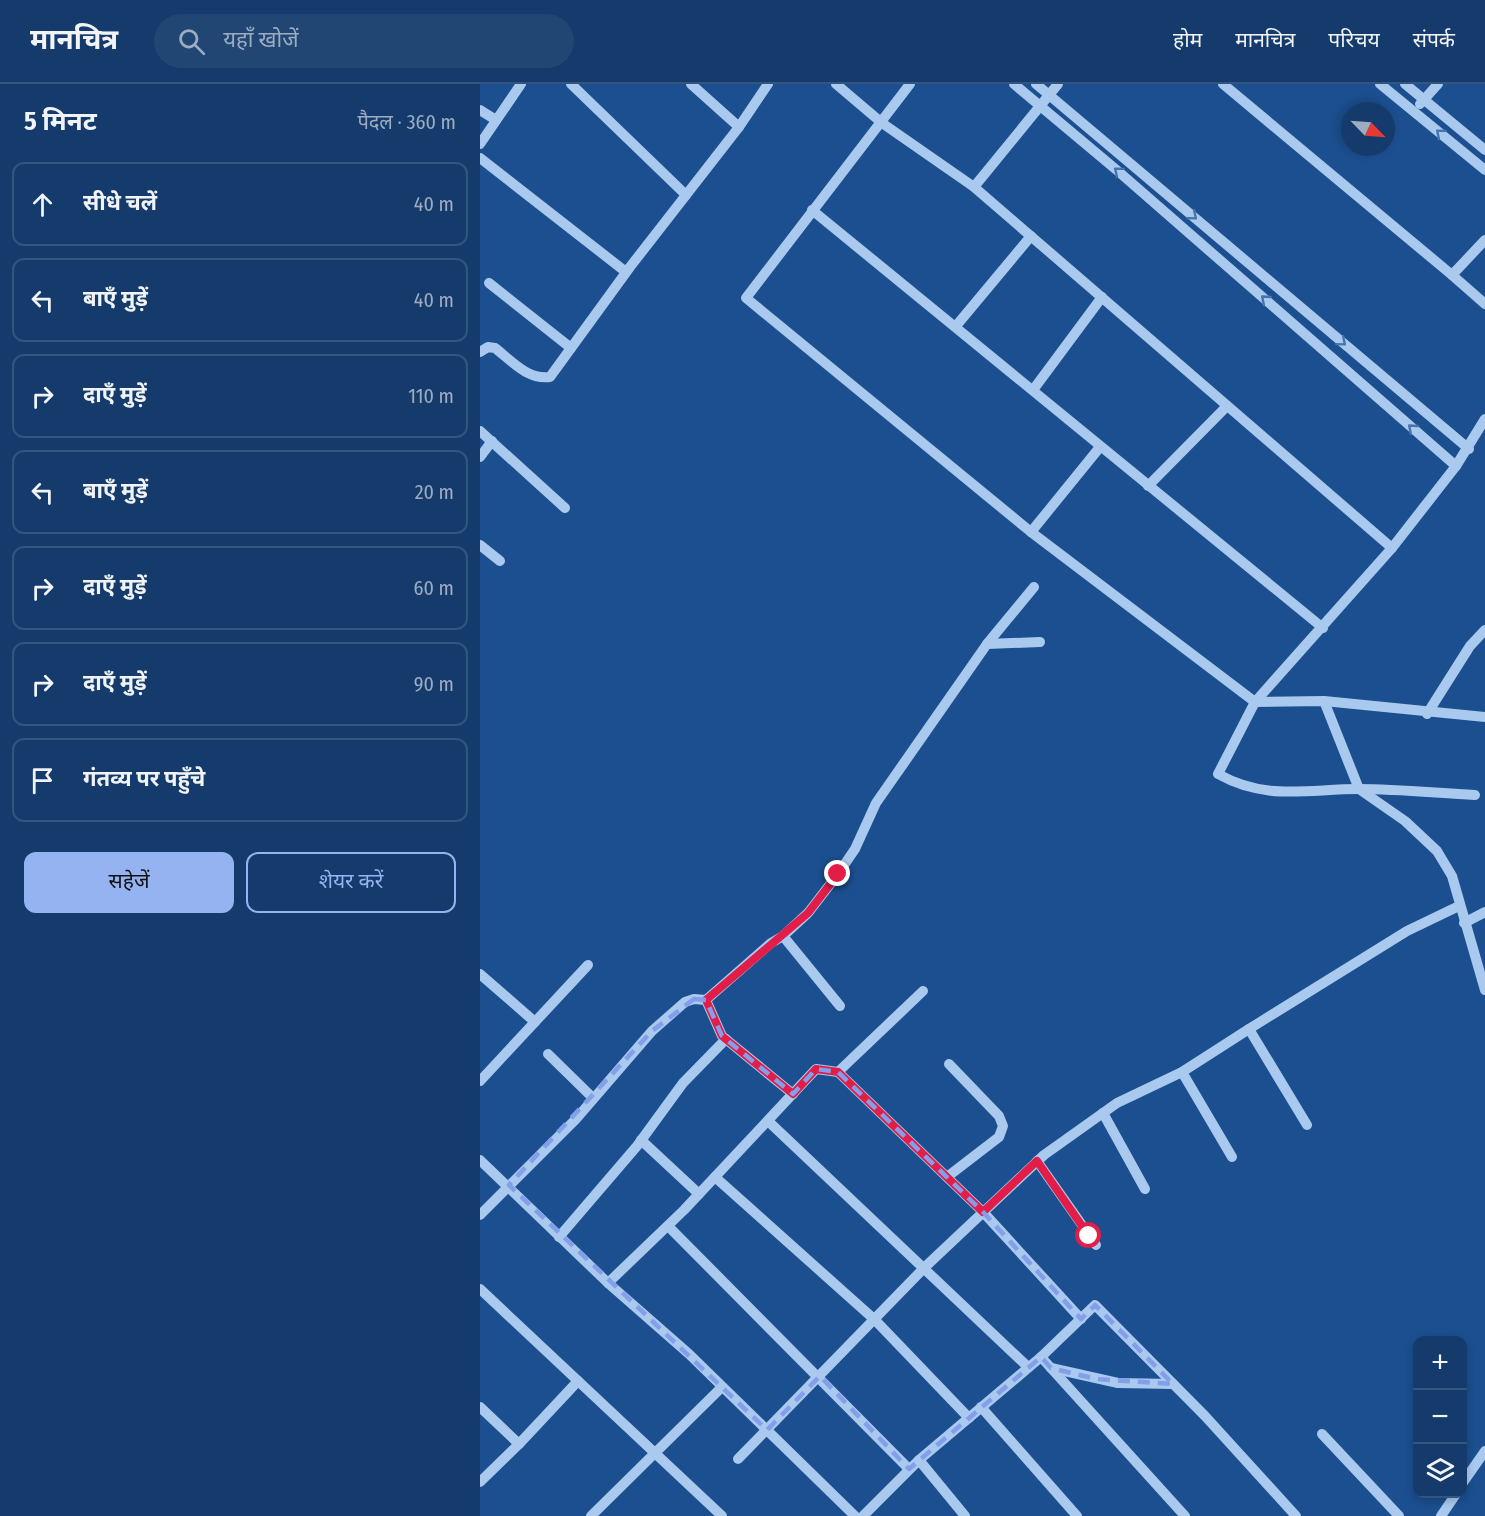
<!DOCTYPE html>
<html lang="hi">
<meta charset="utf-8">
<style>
:root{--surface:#143b6b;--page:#214673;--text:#f1f3f6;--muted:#9dadc1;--line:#33557e;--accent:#95b2f1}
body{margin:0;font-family:"Fira Sans Condensed","Noto Sans Devanagari",sans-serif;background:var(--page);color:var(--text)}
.controls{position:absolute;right:18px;bottom:18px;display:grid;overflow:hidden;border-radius:12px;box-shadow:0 3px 9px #0003}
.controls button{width:54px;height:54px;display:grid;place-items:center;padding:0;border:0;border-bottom:2px solid var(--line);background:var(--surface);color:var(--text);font:30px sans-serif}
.compass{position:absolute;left:861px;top:18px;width:54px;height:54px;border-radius:50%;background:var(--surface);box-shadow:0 3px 9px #0003;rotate:115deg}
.stop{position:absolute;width:18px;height:18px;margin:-14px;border:4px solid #e11d48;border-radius:50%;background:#fff}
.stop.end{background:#e11d48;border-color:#fff;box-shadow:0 2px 6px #0008}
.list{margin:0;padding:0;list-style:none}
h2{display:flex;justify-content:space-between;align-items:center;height:78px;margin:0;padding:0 24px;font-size:26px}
h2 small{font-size:20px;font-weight:400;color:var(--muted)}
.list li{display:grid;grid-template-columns:39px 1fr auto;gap:18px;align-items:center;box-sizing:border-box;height:84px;margin:0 12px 12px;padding:0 12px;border:2px solid var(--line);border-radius:12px}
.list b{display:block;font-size:22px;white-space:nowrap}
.list em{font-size:20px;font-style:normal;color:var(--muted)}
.actions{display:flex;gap:12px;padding:18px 24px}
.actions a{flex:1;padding:14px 0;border:2px solid var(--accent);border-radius:12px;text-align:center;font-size:21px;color:var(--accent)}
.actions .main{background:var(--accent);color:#111}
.icon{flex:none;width:33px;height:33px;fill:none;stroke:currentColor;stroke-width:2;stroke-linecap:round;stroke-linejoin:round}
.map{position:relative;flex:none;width:1005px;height:1432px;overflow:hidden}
header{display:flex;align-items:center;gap:36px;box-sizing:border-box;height:84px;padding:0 30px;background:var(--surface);border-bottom:2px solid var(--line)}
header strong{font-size:28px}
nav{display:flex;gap:33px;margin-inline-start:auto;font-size:21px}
.search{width:420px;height:54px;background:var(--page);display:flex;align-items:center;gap:15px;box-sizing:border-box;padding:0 21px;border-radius:33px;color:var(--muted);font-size:22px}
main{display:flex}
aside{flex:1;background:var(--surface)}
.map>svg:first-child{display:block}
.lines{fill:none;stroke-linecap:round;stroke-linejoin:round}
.minor{stroke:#a9c9ee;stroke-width:10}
.oneway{stroke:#4674ac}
.route{stroke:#e11d48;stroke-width:8}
.marked{fill:none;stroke:#839eea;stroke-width:4.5;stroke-dasharray:12 8;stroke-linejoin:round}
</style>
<header>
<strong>मानचित्र</strong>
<div class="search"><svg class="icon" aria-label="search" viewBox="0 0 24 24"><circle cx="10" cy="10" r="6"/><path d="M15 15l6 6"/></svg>यहाँ खोजें</div>
<nav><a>होम</a><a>मानचित्र</a><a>परिचय</a><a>संपर्क</a></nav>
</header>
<main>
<aside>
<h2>5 मिनट<small>पैदल · 360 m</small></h2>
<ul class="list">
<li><svg class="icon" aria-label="ahead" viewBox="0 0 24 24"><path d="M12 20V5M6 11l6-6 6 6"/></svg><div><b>सीधे चलें</b></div><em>40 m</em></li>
<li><svg class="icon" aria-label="left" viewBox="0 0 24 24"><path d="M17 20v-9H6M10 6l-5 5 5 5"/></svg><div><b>बाएँ मुड़ें</b></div><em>40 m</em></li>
<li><svg class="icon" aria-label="right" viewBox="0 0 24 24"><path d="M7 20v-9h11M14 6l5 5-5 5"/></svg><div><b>दाएँ मुड़ें</b></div><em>110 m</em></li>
<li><svg class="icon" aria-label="left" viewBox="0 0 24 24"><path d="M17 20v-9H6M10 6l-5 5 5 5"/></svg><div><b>बाएँ मुड़ें</b></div><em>20 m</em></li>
<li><svg class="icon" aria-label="right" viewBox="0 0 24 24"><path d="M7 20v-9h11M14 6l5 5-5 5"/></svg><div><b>दाएँ मुड़ें</b></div><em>60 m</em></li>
<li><svg class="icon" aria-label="right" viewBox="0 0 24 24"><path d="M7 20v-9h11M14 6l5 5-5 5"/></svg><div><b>दाएँ मुड़ें</b></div><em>90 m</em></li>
<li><svg class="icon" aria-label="arrive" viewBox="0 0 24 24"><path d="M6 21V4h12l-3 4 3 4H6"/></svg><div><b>गंतव्य पर पहुँचे</b></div></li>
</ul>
<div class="actions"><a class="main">सहेजें</a><a>शेयर करें</a></div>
</aside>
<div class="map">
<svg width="1005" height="1432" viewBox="0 0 1005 1432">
<rect width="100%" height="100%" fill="#1b4f8f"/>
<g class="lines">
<g class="minor">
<path d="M91,0L206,111"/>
<path d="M211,0L259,43"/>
<path d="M356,0L402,39L494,103L912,464"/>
<path d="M430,0L266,214L551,448L775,618L912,464L976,382L1005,335"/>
<path d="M534,0L639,88L976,382"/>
<path d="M556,0L989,365"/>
<path d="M743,0L972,191L1005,156"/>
<path d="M900,0L1005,86"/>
<path d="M925,0L1005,66"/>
<path d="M940,20L958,0"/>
<path d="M0,26L16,36"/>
<path d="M0,60L41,0"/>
<path d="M0,74L146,188"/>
<path d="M494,103L578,0"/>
<path d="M332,126L843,544"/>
<path d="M972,191L1005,220"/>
<path d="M9,199L91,264"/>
<path d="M476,242L551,152"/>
<path d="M0,268L8,263L15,264C33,278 48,296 70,293L150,183L259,43L288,0"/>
<path d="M553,306L622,213"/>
<path d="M0,347L85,424"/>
<path d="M0,373L12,357"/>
<path d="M668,402L747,322"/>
<path d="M551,448L620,363"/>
<path d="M0,461L20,477"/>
<path d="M507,560L554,503"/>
<path d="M844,617L879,705L925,737L957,767L972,792L1005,906"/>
<path d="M947,630L990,562L1005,546"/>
<path d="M995,711C956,709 917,705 879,705C827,705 786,717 738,690L775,618L844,617L1005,633"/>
<path d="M984,839L1005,828"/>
<path d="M303,852L328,829L358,790L375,765L396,719L507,560L560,558"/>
<path d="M0,890L55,938"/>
<path d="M226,916L242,952L313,1010"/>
<path d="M769,945L927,847L979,822"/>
<path d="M68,970L113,1014"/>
<path d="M358,988L503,1128L601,1235"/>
<path d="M702,988L752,1073"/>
<path d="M0,997L108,881"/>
<path d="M623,1029L665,1105"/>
<path d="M288,1037L548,1283"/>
<path d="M161,1056L219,1110"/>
<path d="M0,1076L128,1199L209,1270L375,1432"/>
<path d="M557,1077L616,1161"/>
<path d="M235,1093L395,1236L489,1334"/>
<path d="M467,1093L519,1053L523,1042L519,1032L469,980"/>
<path d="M0,1131L96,1035L172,947L205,918L214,915L226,916L291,859L303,852L360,922"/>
<path d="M188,1142L429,1385"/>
<path d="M79,1153L157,1062L203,999L246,955"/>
<path d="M128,1199L204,1126L336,985L358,988L443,907"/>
<path d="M0,1205L242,1432"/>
<path d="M561,1273L705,1432"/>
<path d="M571,1284L638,1299L693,1300"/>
<path d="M0,1323L39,1360L0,1398"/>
<path d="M501,1323L597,1432"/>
<path d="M842,1350L919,1432"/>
<path d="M39,1360L98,1297"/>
<path d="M258,1375L445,1183L564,1071L637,1019L702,988L769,945L827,1041"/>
<path d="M439,1376L485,1432"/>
<path d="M982,1400L1005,1367"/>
<path d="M111,1432L242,1303"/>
<path d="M383,1432L439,1376L561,1273L615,1221L725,1332L816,1432"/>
<path d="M961,1432L976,1410"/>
</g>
</g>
<defs><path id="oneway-chevron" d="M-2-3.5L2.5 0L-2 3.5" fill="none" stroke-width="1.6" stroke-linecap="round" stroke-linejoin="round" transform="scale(1.5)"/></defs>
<g class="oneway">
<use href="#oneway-chevron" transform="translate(960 49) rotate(-140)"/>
<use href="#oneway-chevron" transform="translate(638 87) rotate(-140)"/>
<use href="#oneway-chevron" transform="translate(713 132) rotate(40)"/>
<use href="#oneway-chevron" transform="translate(785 215) rotate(-139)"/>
<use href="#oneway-chevron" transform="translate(862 258) rotate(40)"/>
<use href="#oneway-chevron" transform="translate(932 344) rotate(-139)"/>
</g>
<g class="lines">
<path class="route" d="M358,790L328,829L226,916L242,952L313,1010L336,985L358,988L503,1128L557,1077L609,1152"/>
</g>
<path class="marked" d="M214,915L226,916L242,952L313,1010L336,985L358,988L503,1128L601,1235L615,1221L693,1300L616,1295L571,1284L561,1273L429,1385L340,1292L287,1346L29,1101L172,947Z"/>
</svg>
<div class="controls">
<button>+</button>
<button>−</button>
<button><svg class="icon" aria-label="layers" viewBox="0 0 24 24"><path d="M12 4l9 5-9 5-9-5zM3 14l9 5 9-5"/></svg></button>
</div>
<svg class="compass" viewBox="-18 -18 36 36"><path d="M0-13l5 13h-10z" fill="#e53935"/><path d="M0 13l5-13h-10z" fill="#9dadc1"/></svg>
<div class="stop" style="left:609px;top:1152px"></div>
<div class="stop end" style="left:358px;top:790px"></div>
</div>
</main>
